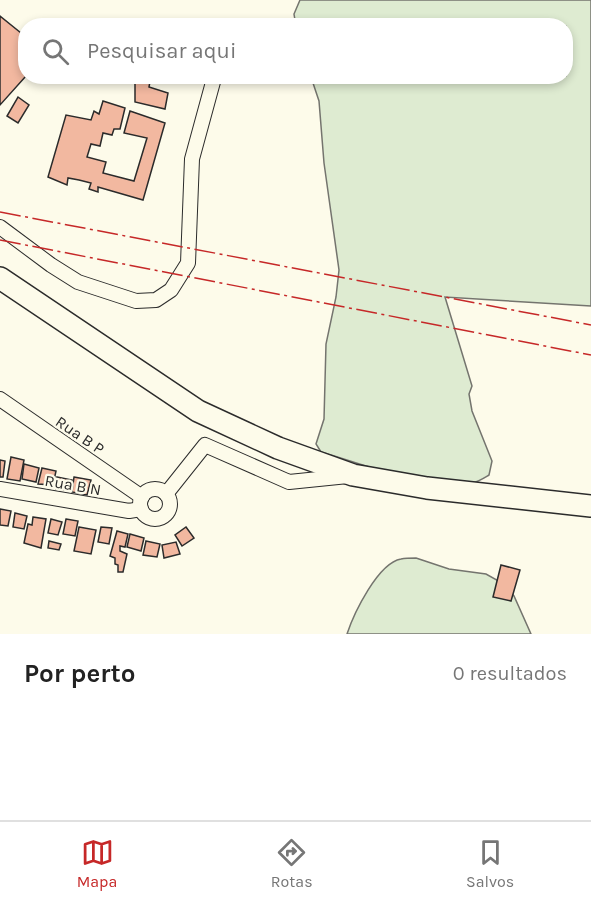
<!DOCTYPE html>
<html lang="pt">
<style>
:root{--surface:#fff;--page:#f2f2f2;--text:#222;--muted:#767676;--line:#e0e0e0;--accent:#c62828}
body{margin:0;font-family:Karla,sans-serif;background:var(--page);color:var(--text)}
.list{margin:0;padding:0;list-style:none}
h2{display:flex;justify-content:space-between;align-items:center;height:78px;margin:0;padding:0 24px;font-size:26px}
h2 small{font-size:20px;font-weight:400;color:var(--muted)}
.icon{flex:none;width:33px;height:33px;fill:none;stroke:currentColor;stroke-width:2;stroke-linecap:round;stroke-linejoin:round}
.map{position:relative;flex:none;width:591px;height:634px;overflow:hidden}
.search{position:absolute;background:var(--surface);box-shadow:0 3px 9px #0003;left:18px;right:18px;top:18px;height:66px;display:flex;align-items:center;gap:15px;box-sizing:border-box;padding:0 21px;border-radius:24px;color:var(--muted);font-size:22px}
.sheet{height:186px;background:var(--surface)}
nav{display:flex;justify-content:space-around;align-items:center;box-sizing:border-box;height:84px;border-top:2px solid var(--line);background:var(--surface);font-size:16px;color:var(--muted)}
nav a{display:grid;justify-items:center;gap:3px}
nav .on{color:var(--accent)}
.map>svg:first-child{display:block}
.green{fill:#deebd1;stroke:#74746e;stroke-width:1.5}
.building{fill:#f2b8a0;stroke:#2b2b2b;stroke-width:1.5}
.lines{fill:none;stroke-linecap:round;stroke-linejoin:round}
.minor-casing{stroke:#2b2b2b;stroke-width:16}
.highway-casing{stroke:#2b2b2b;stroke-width:24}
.minor{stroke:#fdfbea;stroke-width:14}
.highway{stroke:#fdfbea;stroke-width:21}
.power{stroke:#c62828;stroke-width:1.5;stroke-dasharray:21 4.5 3 4.5;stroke-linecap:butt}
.labels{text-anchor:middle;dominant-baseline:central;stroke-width:4.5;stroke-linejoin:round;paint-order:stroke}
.street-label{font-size:16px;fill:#2b2b2b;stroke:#fdfbea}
</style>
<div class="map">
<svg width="591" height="634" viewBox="0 0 591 634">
<rect width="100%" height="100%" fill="#fdfbea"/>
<g class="green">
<path d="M300,0H591V306L445,297L472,386L469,394L472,411L492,461L489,475C484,478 478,482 472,483C429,491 363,464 321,452L316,444L324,419L326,344L336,297L339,270L324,163L319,101L311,77L566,76V26H296L294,14Z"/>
<path d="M416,558L449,569L486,574L504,584L514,596L531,634H347C354,613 378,563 401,559C406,558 411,558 416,558Z"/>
</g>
<g class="building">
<path d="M0,16L26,37V76L0,105Z"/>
<path d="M135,76H151L149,87L168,93L165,109L135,102Z"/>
<path d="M18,97L29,105L18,123L7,116Z"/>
<path d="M103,101L125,108L120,129H114L112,135L103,133L100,146L91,144L87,157L106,162L103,173L134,181L147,138L124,133L130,111L165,123L143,200L98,187V192L89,189L91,183L79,180L68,178L67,185L48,177L66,115L91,120L94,111L99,114Z"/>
<path d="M11,457L24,460L20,481L7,479Z"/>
<path d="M0,460L5,461L3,477H0Z"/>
<path d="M24,464L39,468L36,482L22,479Z"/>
<path d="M42,468L56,471L53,485L38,484Z"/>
<path d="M57,477L72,480L69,490L56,489Z"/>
<path d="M74,477L91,480L87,495L72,492Z"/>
<path d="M0,509L11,511L8,526L0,525Z"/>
<path d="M15,513L27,516L24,529L13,527Z"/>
<path d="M33,517L46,519L41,548L24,543L28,524L32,525Z"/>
<path d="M51,519L62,522L58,535L48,533Z"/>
<path d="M66,519L78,521L75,536L63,534Z"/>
<path d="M79,527L96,530L91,554L74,551Z"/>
<path d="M101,527L112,528L109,544L98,542Z"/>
<path d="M186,527L194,538L182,546L175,535Z"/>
<path d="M117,531L128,534L125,547L120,546V551L127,554L123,572H118V565L115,564V558L110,556Z"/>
<path d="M130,534L144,538L141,551L127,547Z"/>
<path d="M49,541L61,544L59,550L48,548Z"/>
<path d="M146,541L160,544L157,557L143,555Z"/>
<path d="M176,542L180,554L164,558L162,545Z"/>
<path d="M501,565L520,570L511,601L493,597Z"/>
</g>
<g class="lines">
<g class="minor-casing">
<g id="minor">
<path d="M0,227L51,265L78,282L136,301L156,300L171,290L188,263L192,159L213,82"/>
<path d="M0,399L142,497"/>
<path d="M0,489L129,511L141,509"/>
<circle cx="155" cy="504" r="15"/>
<path d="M166,494L205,445L289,482L348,476"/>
</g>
</g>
<g class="highway-casing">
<path id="highway" d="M0,278L198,411L278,448L353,475L427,488L591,506"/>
</g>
<use href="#minor" class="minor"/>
<use href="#highway" class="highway"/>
<g class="power">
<path d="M0,212L591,325"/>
<path d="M0,240L591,355"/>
</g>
</g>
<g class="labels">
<g class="street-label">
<text transform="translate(80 435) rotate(34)">Rua B P</text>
<text transform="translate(73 485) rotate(10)">Rua B N</text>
</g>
</g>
</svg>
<div class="search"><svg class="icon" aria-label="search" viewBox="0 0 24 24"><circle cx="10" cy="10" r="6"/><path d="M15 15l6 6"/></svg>Pesquisar aqui</div>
</div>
<section class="sheet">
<h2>Por perto<small>0 resultados</small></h2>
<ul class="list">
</ul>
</section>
<nav>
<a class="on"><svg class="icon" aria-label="map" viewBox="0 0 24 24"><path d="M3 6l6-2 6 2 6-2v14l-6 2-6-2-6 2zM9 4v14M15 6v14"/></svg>Mapa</a>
<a><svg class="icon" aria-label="directions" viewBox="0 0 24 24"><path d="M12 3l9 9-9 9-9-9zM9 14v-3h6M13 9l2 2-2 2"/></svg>Rotas</a>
<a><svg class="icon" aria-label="saved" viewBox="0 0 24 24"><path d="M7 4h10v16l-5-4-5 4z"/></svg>Salvos</a>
</nav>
